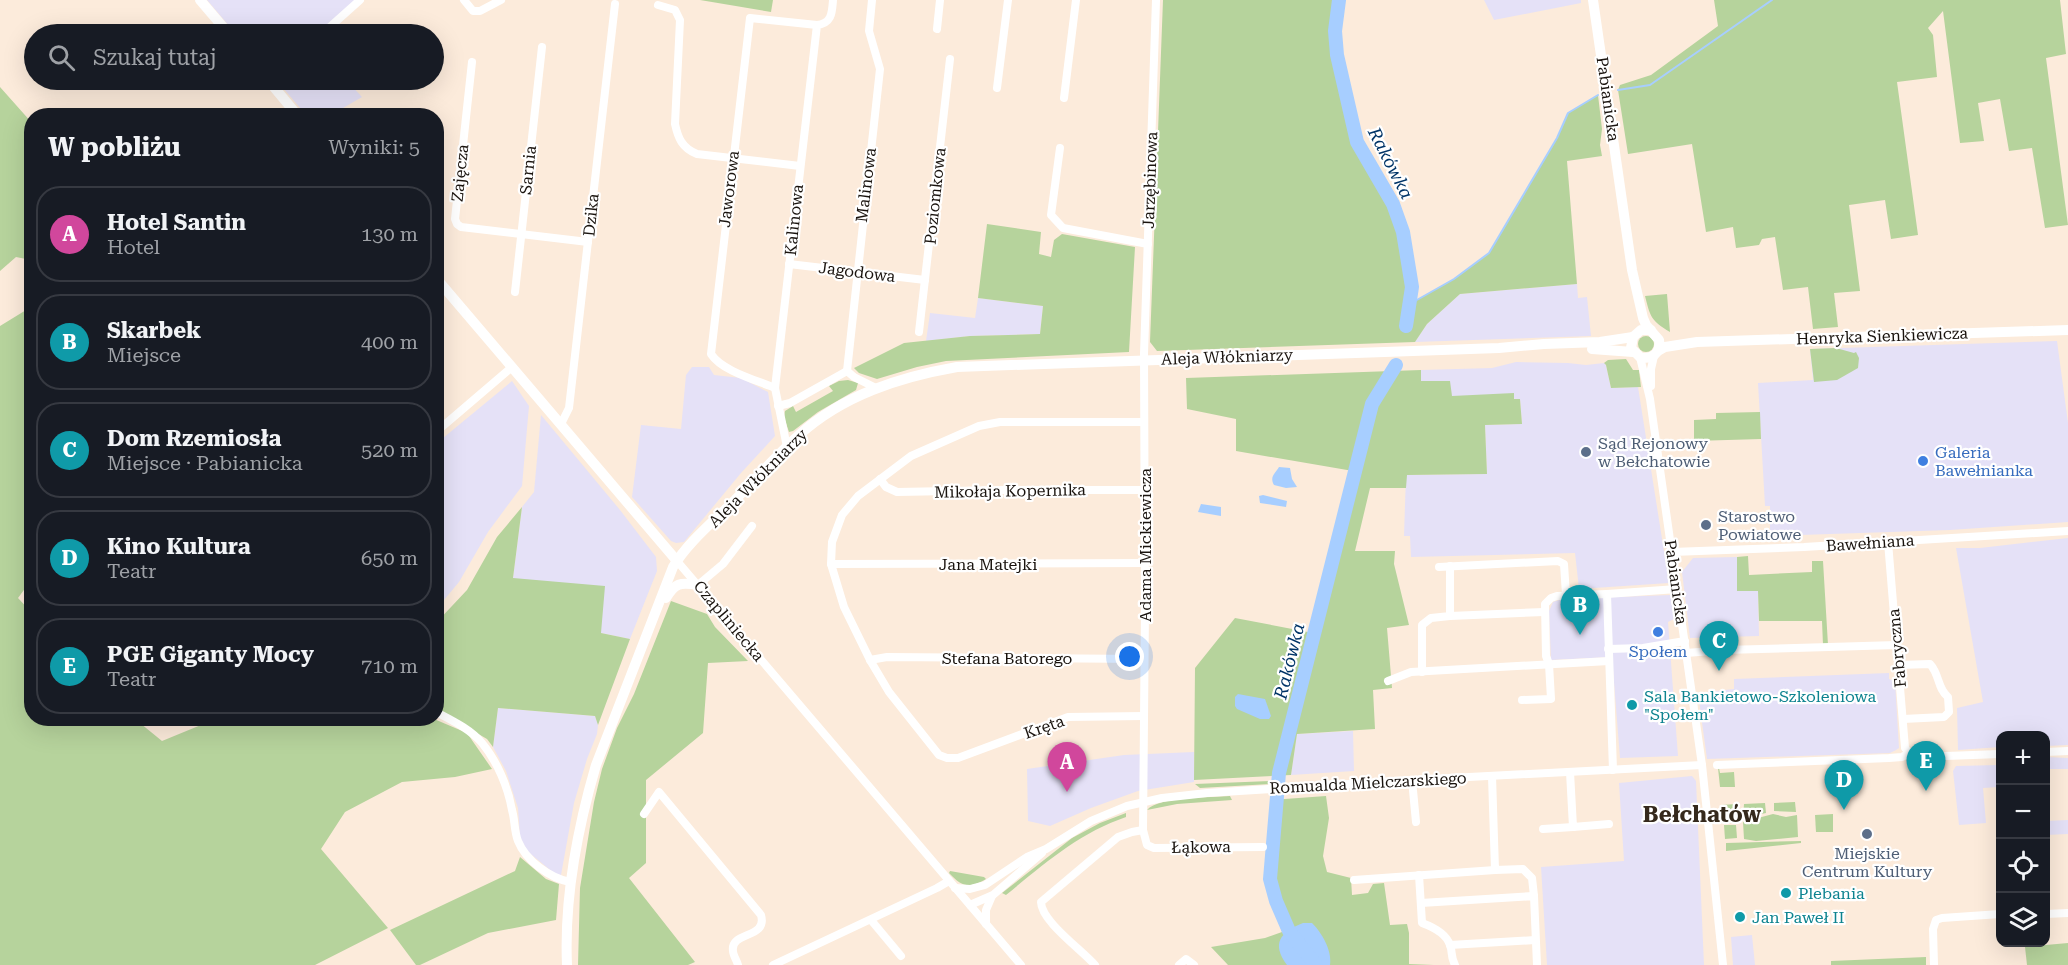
<!DOCTYPE html>
<html lang="pl">
<meta charset="utf-8">
<style>
:root{--surface:#171b24;--page:#20242c;--text:#f1f3f6;--muted:#9ea1a6;--line:#363941;--accent:#8eb3b6}
body{margin:0;font-family:"Roboto Serif",serif;background:var(--page);color:var(--text)}
.controls{position:absolute;right:18px;bottom:18px;display:grid;overflow:hidden;border-radius:12px;box-shadow:0 6px 24px #0002}
.controls button{width:54px;height:54px;display:grid;place-items:center;padding:0;border:0;border-bottom:2px solid var(--line);background:var(--surface);color:var(--text);font:30px sans-serif}
.you{position:absolute;left:1130px;top:657px;width:21px;height:21px;margin:-15px;border:4px solid #fff;border-radius:50%;background:#1a73e8;box-shadow:0 0 0 9px #1a73e833}
.badge{display:grid;place-items:center;width:39px;height:39px;border-radius:50%;background:var(--accent);color:#fff;font-size:20px;font-weight:700}
.pin{position:absolute;translate:-50% -50px;filter:drop-shadow(0 2px 3px #0008)}
.pin::after{content:'';position:absolute;top:32px;width:21px;height:18px;background:inherit;clip-path:polygon(0 0,100% 0,50% 100%)}
.list{margin:0;padding:0;list-style:none}
h2{display:flex;justify-content:space-between;align-items:center;height:78px;margin:0;padding:0 24px;font-size:26px}
h2 small{font-size:20px;font-weight:400;color:var(--muted)}
.list li{display:grid;grid-template-columns:39px 1fr auto;gap:18px;align-items:center;box-sizing:border-box;height:96px;margin:0 12px 12px;padding:0 12px;border:2px solid var(--line);border-radius:24px}
.list b{display:block;font-size:22px;white-space:nowrap}
.list p{margin:0;font-size:20px;white-space:nowrap;color:var(--muted)}
.list em{font-size:20px;font-style:normal;color:var(--muted)}
.icon{flex:none;width:33px;height:33px;fill:none;stroke:currentColor;stroke-width:2;stroke-linecap:round;stroke-linejoin:round}
.map{position:relative;flex:none;width:2068px;height:965px;overflow:hidden}
.search{position:absolute;background:var(--surface);box-shadow:0 6px 24px #0002;left:24px;top:24px;width:420px;height:66px;display:flex;align-items:center;gap:15px;box-sizing:border-box;padding:0 21px;border-radius:33px;color:var(--muted);font-size:22px}
.panel{position:absolute;background:var(--surface);box-shadow:0 6px 24px #0002;left:24px;top:108px;width:420px;height:618px;border-radius:24px}
.map>svg:first-child{display:block}
.commercial{fill:#e5e1f7}
.green{fill:#b6d39c}
.water{fill:#a7ceff}
.lines{fill:none;stroke-linecap:round;stroke-linejoin:round}
.stream{stroke:#a7ceff;stroke-width:2}
.river{stroke:#a7ceff;stroke-width:14}
.minor{stroke:#fff;stroke-width:8}
.major{stroke:#fff;stroke-width:10}
.service-dot{fill:#5c6f8a;stroke:#fff;stroke-width:2}
.shop-dot{fill:#3f7fe0;stroke:#fff;stroke-width:2}
.culture-dot{fill:#0f9aa8;stroke:#fff;stroke-width:2}
.labels{text-anchor:middle;dominant-baseline:central;stroke-width:4.5;stroke-linejoin:round;paint-order:stroke}
.street-label{font-size:16px;fill:#19130e;stroke:#fff}
.service-label{font-size:16px;fill:#4e5e75;stroke:#fff;text-anchor:start}
.shop-label{font-size:16px;fill:#366cbe;stroke:#fff;text-anchor:start}
.culture-label{font-size:16px;fill:#0d838f;stroke:#fff;text-anchor:start}
.water-label{font-size:18px;font-style:italic;fill:#003467;stroke:#fff}
.district-label{font-size:22px;font-weight:bold;fill:#35291c;stroke:#fff}
</style>
<div class="map">
<svg width="2068" height="965" viewBox="0 0 2068 965">
<rect width="100%" height="100%" fill="#fcebdb"/>
<g class="commercial">
<path d="M207,0H359L315,34H236Z"/>
<path d="M1484,0H1581V3L1494,20Z"/>
<path d="M283,80H346L362,97L331,115H306L284,89Z"/>
<path d="M1577,284L1578,298L1587,297L1591,336L1415,342L1427,324L1460,294Z"/>
<path d="M978,298L1043,306L1040,334L970,336L926,341L930,313L975,318Z"/>
<path d="M2057,341L2068,423V522L1950,530L1770,536V506H1765L1758,383L1813,380L1810,349Z"/>
<path d="M1516,362L1568,363L1586,365L1604,363L1606,365L1611,388L1638,387L1669,583L1579,589L1575,553L1411,557L1410,536H1404L1406,475L1487,474L1485,425L1522,424L1520,399L1451,396L1421,381V370L1492,368Z"/>
<path d="M692,367H709L714,375L741,378L768,392L775,436L741,473L684,542L676,543L671,541L632,497L641,425L681,429L686,375Z"/>
<path d="M512,381L529,406L522,486L488,532L459,582L439,606L436,602L437,443Z"/>
<path d="M541,415L620,510L656,557L657,571L630,639L601,633L513,578L522,507L534,492Z"/>
<path d="M2068,538V745L2046,746V736H2000V747L1958,750L1957,708L1983,702L1956,548H1980Z"/>
<path d="M1737,557V591L1758,590L1759,636L1690,638L1682,572L1693,558Z"/>
<path d="M1671,595L1674,619L1668,622L1678,756L1620,758L1612,657L1551,660L1549,611L1553,602L1562,599Z"/>
<path d="M1889,673V679L1895,681L1899,748L1896,750L1890,753L1707,759L1698,693L1734,689V679Z"/>
<path d="M498,708L595,716L598,725L597,734L587,759L574,803L561,875L555,874L527,851L520,837L518,808L506,771L493,747Z"/>
<path d="M1353,731L1354,771L1291,775L1297,734Z"/>
<path d="M1194,752V782L1138,791L1091,808L1050,826L1028,821L1027,769L1124,755Z"/>
<path d="M2046,757L2068,758V769H2046Z"/>
<path d="M1999,765V787L1983,788L1986,823L1959,825L1953,771L1956,766Z"/>
<path d="M1692,776L1696,781L1704,965H1547L1541,867L1624,861L1619,783Z"/>
<path d="M2068,820V834L2046,835V821Z"/>
<path d="M1752,935L1755,965H1733L1731,937Z"/>
</g>
<g class="green">
<path d="M700,0H773L771,12Z"/>
<path d="M1163,0H1339L1335,31L1337,55L1357,142L1393,204L1403,232L1412,287L1408,305L1454,279L1489,253L1557,138L1568,113L1598,95L1602,129L1600,145L1602,156L1567,161L1577,284L1460,294L1427,324L1415,342L1157,351L1150,342Z"/>
<path d="M1714,0H2060L2066,54L2046,58L2068,225L2045,228L2032,148L2009,151L2000,99L1978,103L1984,141L1960,143L1943,11L1928,28L1933,35L1937,77L1897,82L1918,235L1891,239L1885,200L1849,205L1860,291L1834,293L1838,327L1813,329L1808,287L1783,290L1775,237L1762,239L1759,245L1736,248L1733,227L1706,232L1692,144L1628,154L1618,90L1620,85L1651,75L1718,26Z"/>
<path d="M0,87L32,123L31,260L16,257L0,271Z"/>
<path d="M987,224L1041,232L1039,254L1051,257L1054,240L1062,234L1135,247L1129,352L946,361L917,367L877,379L859,373L854,368L904,343L970,336L1040,334L1043,306L978,298Z"/>
<path d="M1667,294L1670,332C1651,321 1650,316 1645,296Z"/>
<path d="M31,307L32,579L18,598L31,612L32,718L135,719L162,741L218,718L434,719L467,733L492,769L455,777L402,782L345,812L321,849L388,928L315,965H0V326Z"/>
<circle cx="1646" cy="344" r="8"/>
<path d="M1836,348L1854,353L1856,352L1859,358L1858,368L1837,380L1814,382L1810,349Z"/>
<path d="M1626,359L1633,370H1639L1641,387L1611,388L1606,365L1604,363L1608,360Z"/>
<path d="M1421,370V381H1450L1452,396L1514,393V399H1520L1522,424L1485,425L1487,474L1407,475L1406,488H1370L1355,551H1395L1394,564L1409,625L1387,628L1392,688L1373,690L1375,729L1297,734L1291,775L1194,780L1195,668L1235,618L1313,633L1353,471L1236,451V419L1187,409L1186,378Z"/>
<path d="M848,380L858,383L856,390L818,412L793,431L789,432L784,417L785,411L793,406L796,412L833,391L829,386L839,381Z"/>
<path d="M1760,412L1761,439L1694,441V420L1716,419V413Z"/>
<path d="M522,507L513,578L605,586L601,633L630,639L598,725L595,716L498,708L493,747L487,739L437,710L436,623L467,590L497,537Z"/>
<path d="M1748,556L1749,575L1812,572V561H1823L1828,645H1823L1822,621H1759L1758,591H1737V557Z"/>
<path d="M671,601L707,614L715,627L748,661L708,663L703,733L646,780V863L629,878L695,962L688,965H578L580,888L594,802L602,769L617,728L634,694Z"/>
<path d="M1718,768H1719L1720,773L1734,772L1735,787H1720Z"/>
<path d="M1270,781V784L1200,788L1195,784Z"/>
<path d="M1230,796L1232,800L1177,804L1147,810C1159,796 1212,798 1230,796Z"/>
<path d="M1326,796L1329,818L1323,856L1327,872L1351,878L1352,895L1368,893L1373,884L1384,883L1390,925L1407,924L1409,933V964L1434,965H1228L1211,947L1265,938L1282,932L1265,882L1271,800Z"/>
<path d="M1795,802L1796,812L1774,811V803Z"/>
<path d="M1765,803L1766,813L1743,818L1744,804Z"/>
<path d="M1736,804V818L1723,819L1721,805Z"/>
<path d="M1126,813V817C1079,833 1044,864 1006,895L1002,893L1072,838L1100,823Z"/>
<path d="M1773,814L1786,817L1797,815L1798,837L1756,841L1744,839L1743,822Z"/>
<path d="M1833,814V832H1816L1815,815Z"/>
<path d="M1724,825H1736L1737,838L1725,839Z"/>
<path d="M1801,841V843L1726,851V843Z"/>
<path d="M520,857L546,879L559,884L556,920L488,933L420,965H416L390,930L515,871Z"/>
<path d="M950,871L984,877L986,879C969,889 962,887 949,873Z"/>
<path d="M2068,943V965H2027L2025,947Z"/>
<path d="M1926,957V965H1831V961Z"/>
</g>
<g class="water">
<path d="M1279,467L1290,468L1292,479L1297,487L1286,488L1274,485C1269,476 1276,473 1279,467Z"/>
<path d="M1263,495L1287,501L1286,507L1260,503L1259,496Z"/>
<path d="M1201,504L1221,507V516L1198,512Z"/>
<path d="M1238,694L1265,699L1271,716L1269,719H1260L1237,709L1235,706V697Z"/>
<path d="M1303,923H1312C1322,933 1332,950 1330,965H1287C1271,944 1280,932 1303,923Z"/>
</g>
<g class="lines">
<g class="stream">
<path d="M1618,90L1650,85L1772,0"/>
<path d="M1408,305L1454,279L1489,253L1557,138L1568,113L1598,95"/>
</g>
<g class="river">
<path d="M1339,0L1335,31L1337,55L1357,142L1393,204L1403,232L1412,287L1406,326"/>
<path d="M1316,965L1289,931L1276,901L1270,879L1279,773L1372,404L1396,365"/>
</g>
<g class="minor">
<path d="M464,0L473,11H480L501,0"/>
<path d="M1156,0L1144,354L1145,608L1143,830L1147,845L1154,848L1263,847"/>
<path d="M658,5L675,10L680,20L675,124C678,138 682,148 697,154L800,166"/>
<path d="M937,29L940,0"/>
<path d="M322,34L360,0"/>
<path d="M472,62L455,219L457,224L461,227L588,242"/>
<path d="M997,88L1008,0"/>
<path d="M1064,98L1076,0"/>
<path d="M1060,148L1051,215L1063,228L1148,244"/>
<path d="M789,264L925,280"/>
<path d="M515,292L542,47"/>
<path d="M919,332L950,59"/>
<path d="M1640,357L1650,399L1702,765L1723,965"/>
<path d="M847,371L880,69L869,31L872,0"/>
<path d="M1651,386V369L1654,356"/>
<path d="M775,388C756,380 722,371 711,354L750,18L817,25"/>
<path d="M778,406L790,403L847,371L854,377L876,388"/>
<path d="M1144,422H1000L979,426L911,456L858,496L842,515L832,542L831,564L844,607L870,660L889,692L939,755L947,758H958L1068,717L1144,716"/>
<path d="M561,424L569,408L615,4"/>
<path d="M436,432L512,367"/>
<path d="M787,447L775,388L817,25C832,23 832,13 833,0"/>
<path d="M880,479L886,487L897,492L1004,490H1145"/>
<path d="M1888,542L1905,748L1909,753"/>
<path d="M1672,552L1804,547L2068,531"/>
<path d="M677,561L1021,965"/>
<path d="M831,564L1144,563"/>
<path d="M1439,567L1558,561L1564,564L1566,595"/>
<path d="M698,585L723,564L752,526"/>
<path d="M1607,594L1677,589"/>
<path d="M1450,616L1544,612"/>
<path d="M1608,649L1643,648L1685,641"/>
<path d="M1724,650L1897,645"/>
<path d="M1686,653L1712,651"/>
<path d="M870,660L887,657L1144,659"/>
<path d="M1899,665L1930,664C1940,675 1937,688 1948,697L1949,712L1944,717L1903,719"/>
<path d="M1422,672V625L1431,618L1450,616V566"/>
<path d="M1388,681L1411,672L1609,661"/>
<path d="M1522,700L1551,699L1549,664L1546,656L1545,604L1551,598L1557,596L1607,594L1613,770"/>
<path d="M436,712C453,721 470,729 482,743C497,761 508,787 512,810C515,820 514,831 518,841C526,861 550,878 570,882"/>
<path d="M2046,752L2068,751"/>
<path d="M1909,753L1919,757L2000,754"/>
<path d="M1717,765L1889,758L1902,757L1909,753"/>
<path d="M1570,772L1573,827L1609,824"/>
<path d="M1492,776L1495,870L1523,869L1532,878L1534,896"/>
<path d="M1412,780L1416,822"/>
<path d="M644,814L659,792L761,915C768,939 730,931 733,951C733,955 737,961 738,965"/>
<path d="M1543,829L1573,827"/>
<path d="M1419,875L1422,923C1433,927 1446,933 1450,945C1453,953 1450,955 1455,965"/>
<path d="M1354,880L1495,870"/>
<path d="M955,888L970,889L985,885L1027,857L1046,849L1091,821L1127,806L1162,798L1207,793L1412,780L1702,765"/>
<path d="M1421,903L1534,896L1537,965"/>
<path d="M970,905L993,895L1042,853"/>
<path d="M2046,914L2068,913"/>
<path d="M871,920L901,956"/>
<path d="M986,924V910L992,896"/>
<path d="M1450,945L1535,940"/>
<path d="M773,965L937,888L949,881"/>
<path d="M1095,965C1082,950 1041,921 1041,902L1118,837L1132,832L1143,830"/>
<path d="M1179,965L1186,959L1194,965"/>
<path d="M1934,965L1933,929L1936,920L1942,918L2000,914"/>
</g>
<g class="major">
<path d="M200,0L229,34"/>
<path d="M1593,0L1632,270L1643,318L1646,325L1659,340C1661,353 1652,360 1640,357L1631,348L1633,337L1641,330H1651"/>
<path d="M268,80L298,116"/>
<path d="M436,278L677,561"/>
<path d="M1592,349L1633,352"/>
<path d="M1658,351L1665,347L1697,342L2068,330"/>
<path d="M666,598C675,583 680,582 698,585"/>
<path d="M567,965C564,897 577,830 596,765L673,567C688,542 714,521 735,500C756,478 777,455 799,435C843,395 900,377 957,367L1499,348L1544,344L1600,342L1633,337"/>
</g>
</g>
<g class="service-dot">
<circle cx="1586" cy="452" r="6"/>
<circle cx="1706" cy="525" r="6"/>
<circle cx="1867" cy="834" r="6"/>
</g>
<g class="shop-dot">
<circle cx="1923" cy="461" r="6"/>
<circle cx="1658" cy="632" r="6"/>
</g>
<g class="culture-dot">
<circle cx="1632" cy="705" r="6"/>
<circle cx="1786" cy="893" r="6"/>
<circle cx="1740" cy="917" r="6"/>
</g>
<g class="labels">
<g class="street-label">
<text transform="translate(1608 99) rotate(82)">Pabianicka</text>
<text transform="translate(528 170) rotate(-84)">Sarnia</text>
<text transform="translate(460 173) rotate(-84)">Zajęcza</text>
<text transform="translate(1150 180) rotate(-88)">Jarzębinowa</text>
<text transform="translate(866 185) rotate(-83)">Malinowa</text>
<text transform="translate(729 189) rotate(-83)">Jaworowa</text>
<text transform="translate(935 196) rotate(-84)">Poziomkowa</text>
<text transform="translate(591 215) rotate(-84)">Dzika</text>
<text transform="translate(794 220) rotate(-84)">Kalinowa</text>
<text transform="translate(857 272) rotate(7)">Jagodowa</text>
<text transform="translate(1882 336) rotate(-2)">Henryka Sienkiewicza</text>
<text transform="translate(1227 357) rotate(-2)">Aleja Włókniarzy</text>
<text transform="translate(758 478) rotate(-45)">Aleja Włókniarzy</text>
<text transform="translate(1010 491) rotate(-1)">Mikołaja Kopernika</text>
<text transform="translate(1870 543) rotate(-4)">Bawełniana</text>
<text transform="translate(1145 545) rotate(-90)">Adama Mickiewicza</text>
<text x="988" y="564">Jana Matejki</text>
<text transform="translate(1676 582) rotate(82)">Pabianicka</text>
<text transform="translate(729 621) rotate(50)">Czapliniecka</text>
<text transform="translate(1897 648) rotate(-95)">Fabryczna</text>
<text x="1007" y="658">Stefana Batorego</text>
<text transform="translate(1044 727) rotate(-19)">Kręta</text>
<text transform="translate(1368 783) rotate(-3)">Romualda Mielczarskiego</text>
<text transform="translate(1201 847) rotate(-1)">Łąkowa</text>
</g>
<g class="service-label">
<text x="1598" y="443">Sąd Rejonowy<tspan x="1598" dy="18">w Bełchatowie</tspan></text>
<text x="1718" y="516">Starostwo<tspan x="1718" dy="18">Powiatowe</tspan></text>
<text x="1867" y="853" text-anchor="middle">Miejskie<tspan x="1867" dy="18">Centrum Kultury</tspan></text>
</g>
<g class="shop-label">
<text x="1935" y="452">Galeria<tspan x="1935" dy="18">Bawełnianka</tspan></text>
<text x="1658" y="651" text-anchor="middle">Społem</text>
</g>
<g class="culture-label">
<text x="1644" y="696">Sala Bankietowo-Szkoleniowa<tspan x="1644" dy="18">"Społem"</tspan></text>
<text x="1798" y="893">Plebania</text>
<text x="1752" y="917">Jan Paweł II</text>
</g>
<g class="water-label">
<text transform="translate(1391 163) rotate(63)">Rakówka</text>
<text transform="translate(1289 661) rotate(-76)">Rakówka</text>
</g>
<g class="district-label">
<text x="1702" y="814">Bełchatów</text>
</g>
</g>
</svg>
<div class="controls">
<button>+</button>
<button>−</button>
<button><svg class="icon" aria-label="locate" viewBox="0 0 24 24"><circle cx="12" cy="12" r="6"/><path d="M12 2v4M12 18v4M2 12h4M18 12h4"/></svg></button>
<button><svg class="icon" aria-label="layers" viewBox="0 0 24 24"><path d="M12 4l9 5-9 5-9-5zM3 14l9 5 9-5"/></svg></button>
</div>
<div class="you"></div>
<div class="pin badge" style="left:1067px;top:792px;background:#d1479c">A</div>
<div class="pin badge" style="left:1580px;top:635px;background:#0f9aa8">B</div>
<div class="pin badge" style="left:1719px;top:671px;background:#0f9aa8">C</div>
<div class="pin badge" style="left:1844px;top:810px;background:#0f9aa8">D</div>
<div class="pin badge" style="left:1926px;top:791px;background:#0f9aa8">E</div>
<div class="search"><svg class="icon" aria-label="search" viewBox="0 0 24 24"><circle cx="10" cy="10" r="6"/><path d="M15 15l6 6"/></svg>Szukaj tutaj</div>
<section class="panel">
<h2>W pobliżu<small>Wyniki: 5</small></h2>
<ul class="list">
<li><span class="badge" style="background:#d1479c">A</span><div><b>Hotel Santin</b><p>Hotel</p></div><em>130 m</em></li>
<li><span class="badge" style="background:#0f9aa8">B</span><div><b>Skarbek</b><p>Miejsce</p></div><em>400 m</em></li>
<li><span class="badge" style="background:#0f9aa8">C</span><div><b>Dom Rzemiosła</b><p>Miejsce · Pabianicka</p></div><em>520 m</em></li>
<li><span class="badge" style="background:#0f9aa8">D</span><div><b>Kino Kultura</b><p>Teatr</p></div><em>650 m</em></li>
<li><span class="badge" style="background:#0f9aa8">E</span><div><b>PGE Giganty Mocy</b><p>Teatr</p></div><em>710 m</em></li>
</ul>
</section>
</div>
